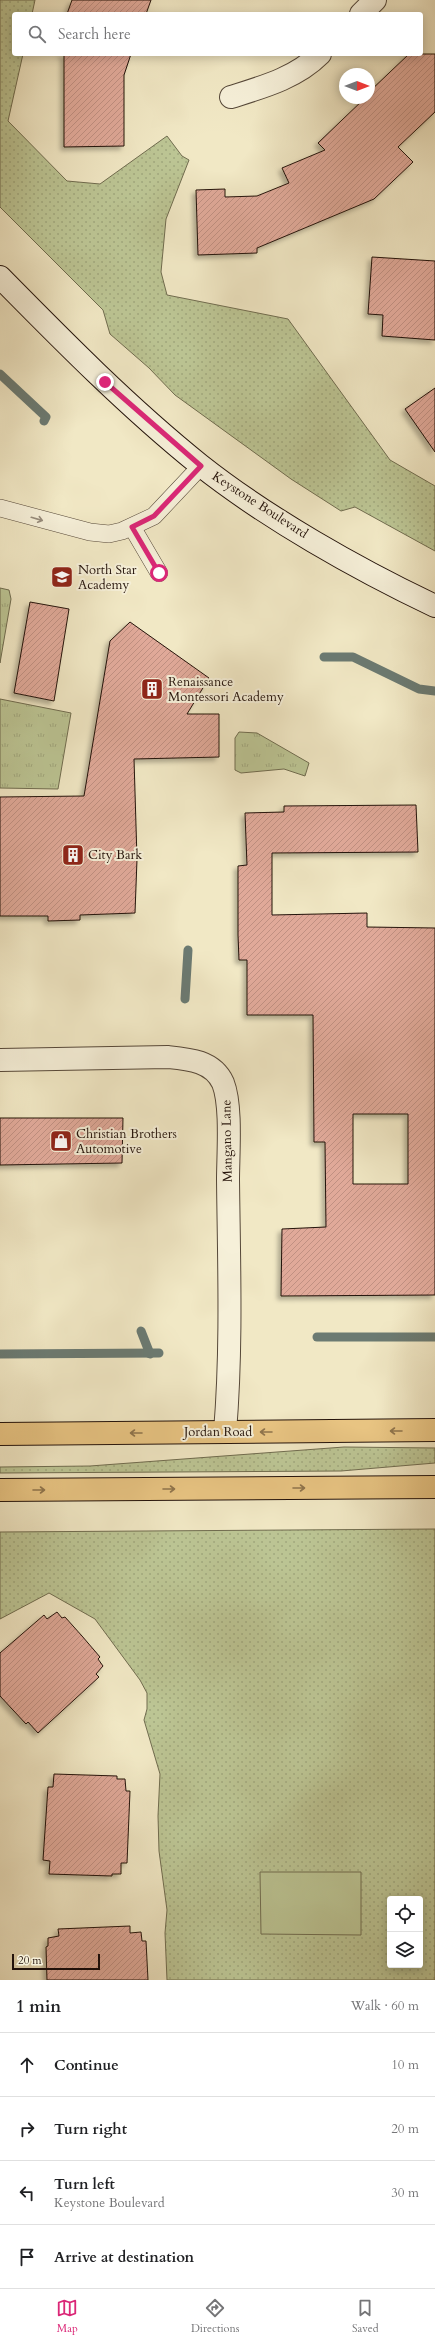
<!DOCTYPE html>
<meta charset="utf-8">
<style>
:root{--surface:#fff;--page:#f6f6f6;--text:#202124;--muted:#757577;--line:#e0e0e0;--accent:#db2777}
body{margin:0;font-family:Cardo,serif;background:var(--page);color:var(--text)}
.controls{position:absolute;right:12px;bottom:12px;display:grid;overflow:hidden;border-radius:4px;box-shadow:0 2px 10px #0003}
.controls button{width:36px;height:36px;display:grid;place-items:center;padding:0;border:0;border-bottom:1px solid var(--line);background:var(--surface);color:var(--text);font:20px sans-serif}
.compass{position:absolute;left:339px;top:68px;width:36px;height:36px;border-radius:50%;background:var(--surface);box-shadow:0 2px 10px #0003;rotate:90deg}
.scale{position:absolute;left:12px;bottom:10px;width:88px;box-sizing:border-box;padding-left:4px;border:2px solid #23120a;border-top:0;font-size:11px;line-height:14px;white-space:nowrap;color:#23120a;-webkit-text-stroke:3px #f6f0d9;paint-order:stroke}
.stop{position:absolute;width:12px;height:12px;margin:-9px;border:3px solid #db2777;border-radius:50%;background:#fff}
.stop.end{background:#db2777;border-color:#fff;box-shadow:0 1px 4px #0008}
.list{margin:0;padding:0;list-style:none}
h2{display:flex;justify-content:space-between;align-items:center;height:52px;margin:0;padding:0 16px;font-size:17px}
h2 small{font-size:13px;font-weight:400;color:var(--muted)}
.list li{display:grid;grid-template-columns:26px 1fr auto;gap:12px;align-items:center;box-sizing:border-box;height:64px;padding:0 16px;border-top:1px solid var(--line)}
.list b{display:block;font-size:15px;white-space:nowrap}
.list p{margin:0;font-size:13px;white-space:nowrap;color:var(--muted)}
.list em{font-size:13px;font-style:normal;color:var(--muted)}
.icon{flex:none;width:22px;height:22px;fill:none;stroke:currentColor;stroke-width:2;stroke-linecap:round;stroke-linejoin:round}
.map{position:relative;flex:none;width:435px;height:1980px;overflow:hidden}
.search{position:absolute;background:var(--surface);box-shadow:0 2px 10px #0003;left:12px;right:12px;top:12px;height:44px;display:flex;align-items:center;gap:10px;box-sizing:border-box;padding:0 14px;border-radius:4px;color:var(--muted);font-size:15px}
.sheet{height:308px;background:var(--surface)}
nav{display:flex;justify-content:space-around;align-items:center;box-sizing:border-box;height:56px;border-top:1px solid var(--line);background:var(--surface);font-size:11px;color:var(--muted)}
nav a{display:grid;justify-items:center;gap:2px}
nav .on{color:var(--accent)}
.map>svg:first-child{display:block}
.grass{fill:url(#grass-dots);stroke:#706c4f;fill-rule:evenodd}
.park{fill:url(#park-tufts);stroke:#706c4f}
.pitch{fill:#bcc594;stroke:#706c4f}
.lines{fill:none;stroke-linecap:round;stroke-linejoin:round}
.stream{stroke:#6b7a72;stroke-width:9}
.building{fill:url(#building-hatch);stroke:#23120a;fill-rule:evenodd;filter:url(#shadow)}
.lane-casing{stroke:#564839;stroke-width:18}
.street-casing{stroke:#564839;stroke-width:24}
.secondary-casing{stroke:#23120a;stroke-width:24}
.primary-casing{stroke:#23120a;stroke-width:24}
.lane{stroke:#f6f0d9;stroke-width:17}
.street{stroke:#f6f0d9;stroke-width:22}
.secondary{stroke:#f6f0d9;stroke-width:22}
.primary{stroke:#e8c482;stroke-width:22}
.oneway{stroke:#978c7c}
.oneway2{stroke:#8f744c}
.route{stroke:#db2777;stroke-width:5}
.labels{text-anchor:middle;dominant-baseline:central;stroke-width:4;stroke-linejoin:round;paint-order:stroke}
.street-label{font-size:13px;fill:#23120a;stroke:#f6f0d9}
.poi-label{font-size:13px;fill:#23120a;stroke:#f6f0d9;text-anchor:start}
</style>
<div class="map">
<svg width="435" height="1980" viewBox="0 0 435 1980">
<defs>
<pattern id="grass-dots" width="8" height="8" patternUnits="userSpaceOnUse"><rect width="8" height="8" fill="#bcc594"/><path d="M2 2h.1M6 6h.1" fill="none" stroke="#a1a87e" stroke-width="1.8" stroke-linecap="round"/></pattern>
<pattern id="park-tufts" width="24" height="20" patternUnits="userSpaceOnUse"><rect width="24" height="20" fill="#bcc594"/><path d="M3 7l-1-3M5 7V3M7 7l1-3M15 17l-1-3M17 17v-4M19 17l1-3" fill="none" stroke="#a1a87e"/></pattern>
<pattern id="building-hatch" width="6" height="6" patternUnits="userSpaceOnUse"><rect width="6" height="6" fill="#e0a999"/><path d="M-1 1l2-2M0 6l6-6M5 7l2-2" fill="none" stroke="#c09082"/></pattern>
<filter id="shadow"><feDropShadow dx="-3.5" dy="3.5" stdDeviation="2" flood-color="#0004"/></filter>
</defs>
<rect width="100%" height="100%" fill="#f1e8c5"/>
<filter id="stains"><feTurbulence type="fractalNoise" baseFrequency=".005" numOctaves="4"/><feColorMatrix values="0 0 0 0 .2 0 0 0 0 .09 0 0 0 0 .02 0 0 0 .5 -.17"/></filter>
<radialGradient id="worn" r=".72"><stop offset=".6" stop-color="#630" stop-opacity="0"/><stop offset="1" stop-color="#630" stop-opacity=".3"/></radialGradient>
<g class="grass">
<path d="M0,0H35L32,14H14V54H23L8,121L67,181L100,184L167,136L182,156L189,160L166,219L161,272L167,295L288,319L390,460L435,486V551L355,507L341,511L291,479L175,395L149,368L110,334L103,310L0,207Z"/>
<path d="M344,1447L435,1448V1463L341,1471L0,1473V1467L90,1466Z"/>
<path d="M435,1529V1980H167L165,1933L167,1910L159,1851L158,1816L160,1774L144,1720L147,1709V1693L140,1680L95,1619L49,1593L0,1619V1532ZM390,1899H420V1965H390Z"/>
</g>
<g class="park">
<path d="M0,588L9,590L11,599L0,663Z"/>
<path d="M0,699L71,713L58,789L0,788Z"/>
<path d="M239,732L257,733L309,763L305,776L284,769L241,773L235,770V738Z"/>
</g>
<path class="pitch" d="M260,1872H361V1935L261,1934Z"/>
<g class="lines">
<g class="stream">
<path d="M0,374L46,417L44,421"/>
<path d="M324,657H353L419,689L435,691"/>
<path d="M185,999L188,950"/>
<path d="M141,1331L150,1354"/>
<path d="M317,1337H435"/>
<path d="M0,1354L159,1353"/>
</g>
</g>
<g class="building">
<path d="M72,0H151L146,14H67Z"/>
<path d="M60,54H131L124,75V146L64,147V55Z"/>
<path d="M409,54H435V112L398,147L413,162L374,199L257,248V253L198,255L196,190L225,189V197L257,196L289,183L282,168L325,150L318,143L365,98H369V92Z"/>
<path d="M372,257L435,261V340L382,336L383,315L368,314Z"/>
<path d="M435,388V452L405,409Z"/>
<path d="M30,602L69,609L54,701L14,693Z"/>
<path d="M130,622L209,678L187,714H219V757L134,759L137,859L135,913L80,915V920L48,921V916H0V797L84,796L110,641Z"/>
<path d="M416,805L418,852L272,853V915L367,913V927L435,928V1295L281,1296L282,1229L326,1227L325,1142H314L313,1015H247V960H239L238,935V866L247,865L245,813L284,812V806ZM353,1114H408V1184H353Z"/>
<path d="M0,1118H123L122,1163L0,1165Z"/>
<path d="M57,1612L62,1618L65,1617L82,1636L100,1657L98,1659L103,1666L96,1674L99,1677L38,1733L28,1722L26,1724L0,1696V1653L44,1615L47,1619Z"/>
<path d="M54,1774L117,1776V1779H125L126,1791H130L127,1863H121V1874H112V1876L49,1874L50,1861L43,1860L48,1787H53Z"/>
<path d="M130,1926V1933L141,1932L142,1941H146L148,1980H47L46,1947L48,1946V1938L59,1936L58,1929Z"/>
</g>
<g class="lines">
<g class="lane-casing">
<g id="lane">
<path d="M0,508L90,532L109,534L122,531L154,516L201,466"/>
<path d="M132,527L159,573"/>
</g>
</g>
<g class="street-casing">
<g id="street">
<path d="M361,14L375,0"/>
<path d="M231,97C263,87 296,78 320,54"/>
<path d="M0,1060L168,1057C189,1059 213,1061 223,1083C232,1106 228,1154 228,1180C229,1264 232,1348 225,1432"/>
</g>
</g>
<g class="secondary-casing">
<path id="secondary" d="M0,277C64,342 128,407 200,465C267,518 357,569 435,606"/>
</g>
<g class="primary-casing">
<g id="primary">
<path d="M0,1434L435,1430"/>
<path d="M0,1490L435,1487"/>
</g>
</g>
<use href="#lane" class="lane"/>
<use href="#street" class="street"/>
<use href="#secondary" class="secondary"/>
<use href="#primary" class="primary"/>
</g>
<defs><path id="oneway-shaft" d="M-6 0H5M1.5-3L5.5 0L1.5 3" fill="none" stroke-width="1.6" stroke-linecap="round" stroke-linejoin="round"/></defs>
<use class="oneway" href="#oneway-shaft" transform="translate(37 519) rotate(16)"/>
<g class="oneway2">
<use href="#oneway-shaft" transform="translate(396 1431) rotate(180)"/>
<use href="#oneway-shaft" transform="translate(266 1432) rotate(180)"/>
<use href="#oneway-shaft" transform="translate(136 1433) rotate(180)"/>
<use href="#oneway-shaft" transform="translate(299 1488)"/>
<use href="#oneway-shaft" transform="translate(169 1489)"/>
<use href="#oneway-shaft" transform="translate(39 1490)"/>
</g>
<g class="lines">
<path class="route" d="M105,382L201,466L154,516L132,527L159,573"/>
</g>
<defs>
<g id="school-square" transform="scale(1.15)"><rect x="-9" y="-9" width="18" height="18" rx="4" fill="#8f2418" stroke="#f6f0d9"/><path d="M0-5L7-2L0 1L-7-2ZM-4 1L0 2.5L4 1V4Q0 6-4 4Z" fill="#fff"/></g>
<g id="building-square" transform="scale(1.15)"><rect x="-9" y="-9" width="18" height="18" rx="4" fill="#8f2418" stroke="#f6f0d9"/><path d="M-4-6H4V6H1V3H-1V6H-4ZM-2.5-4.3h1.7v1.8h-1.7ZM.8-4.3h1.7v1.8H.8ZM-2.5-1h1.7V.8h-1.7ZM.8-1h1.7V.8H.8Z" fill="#fff"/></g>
<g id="shop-square" transform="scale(1.15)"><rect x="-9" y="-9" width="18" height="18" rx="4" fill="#8f2418" stroke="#f6f0d9"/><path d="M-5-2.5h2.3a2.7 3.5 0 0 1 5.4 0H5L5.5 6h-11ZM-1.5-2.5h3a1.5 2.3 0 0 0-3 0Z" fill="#fff"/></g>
</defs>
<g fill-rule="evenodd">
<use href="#school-square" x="62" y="577"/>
<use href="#building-square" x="152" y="689"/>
<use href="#building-square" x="73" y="855"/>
<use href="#shop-square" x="61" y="1141"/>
</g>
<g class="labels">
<g class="street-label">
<text transform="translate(260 505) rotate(33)">Keystone Boulevard</text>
<text transform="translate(227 1141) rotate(-91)">Mangano Lane</text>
<text x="218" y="1432">Jordan Road</text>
</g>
<g class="poi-label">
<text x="78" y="570">North Star<tspan x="78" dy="15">Academy</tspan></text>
<text x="168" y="682">Renaissance<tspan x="168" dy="15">Montessori Academy</tspan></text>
<text x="88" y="855">City Bark</text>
<text x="76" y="1134">Christian Brothers<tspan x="76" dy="15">Automotive</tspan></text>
</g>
</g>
<rect width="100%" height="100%" filter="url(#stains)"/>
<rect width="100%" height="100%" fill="url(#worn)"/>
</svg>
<div class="controls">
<button><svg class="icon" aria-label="locate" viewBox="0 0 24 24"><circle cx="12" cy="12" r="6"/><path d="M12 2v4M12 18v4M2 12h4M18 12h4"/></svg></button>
<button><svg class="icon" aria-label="layers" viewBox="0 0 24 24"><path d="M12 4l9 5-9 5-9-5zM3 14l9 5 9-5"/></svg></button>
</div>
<svg class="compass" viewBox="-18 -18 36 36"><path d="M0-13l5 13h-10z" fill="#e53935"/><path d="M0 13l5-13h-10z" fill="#757577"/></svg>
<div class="scale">20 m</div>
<div class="stop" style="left:159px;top:573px"></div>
<div class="stop end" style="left:105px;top:382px"></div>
<div class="search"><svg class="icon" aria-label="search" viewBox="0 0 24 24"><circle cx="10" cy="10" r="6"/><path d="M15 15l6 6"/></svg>Search here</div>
</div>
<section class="sheet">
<h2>1 min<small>Walk · 60 m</small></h2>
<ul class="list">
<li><svg class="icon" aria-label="ahead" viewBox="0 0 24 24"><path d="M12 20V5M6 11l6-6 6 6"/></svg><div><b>Continue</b></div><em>10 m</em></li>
<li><svg class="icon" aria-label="right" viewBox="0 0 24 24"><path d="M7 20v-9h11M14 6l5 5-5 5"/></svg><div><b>Turn right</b></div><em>20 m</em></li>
<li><svg class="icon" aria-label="left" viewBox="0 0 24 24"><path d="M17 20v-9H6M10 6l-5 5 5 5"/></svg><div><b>Turn left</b><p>Keystone Boulevard</p></div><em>30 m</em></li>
<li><svg class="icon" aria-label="arrive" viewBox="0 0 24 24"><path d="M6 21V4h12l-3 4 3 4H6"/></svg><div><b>Arrive at destination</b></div></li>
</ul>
</section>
<nav>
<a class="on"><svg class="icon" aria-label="map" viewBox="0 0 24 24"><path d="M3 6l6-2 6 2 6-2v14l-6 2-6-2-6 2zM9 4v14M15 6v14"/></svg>Map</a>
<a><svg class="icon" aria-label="directions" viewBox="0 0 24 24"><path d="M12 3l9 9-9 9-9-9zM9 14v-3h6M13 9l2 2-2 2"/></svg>Directions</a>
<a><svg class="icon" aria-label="saved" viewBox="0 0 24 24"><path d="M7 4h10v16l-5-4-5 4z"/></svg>Saved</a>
</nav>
